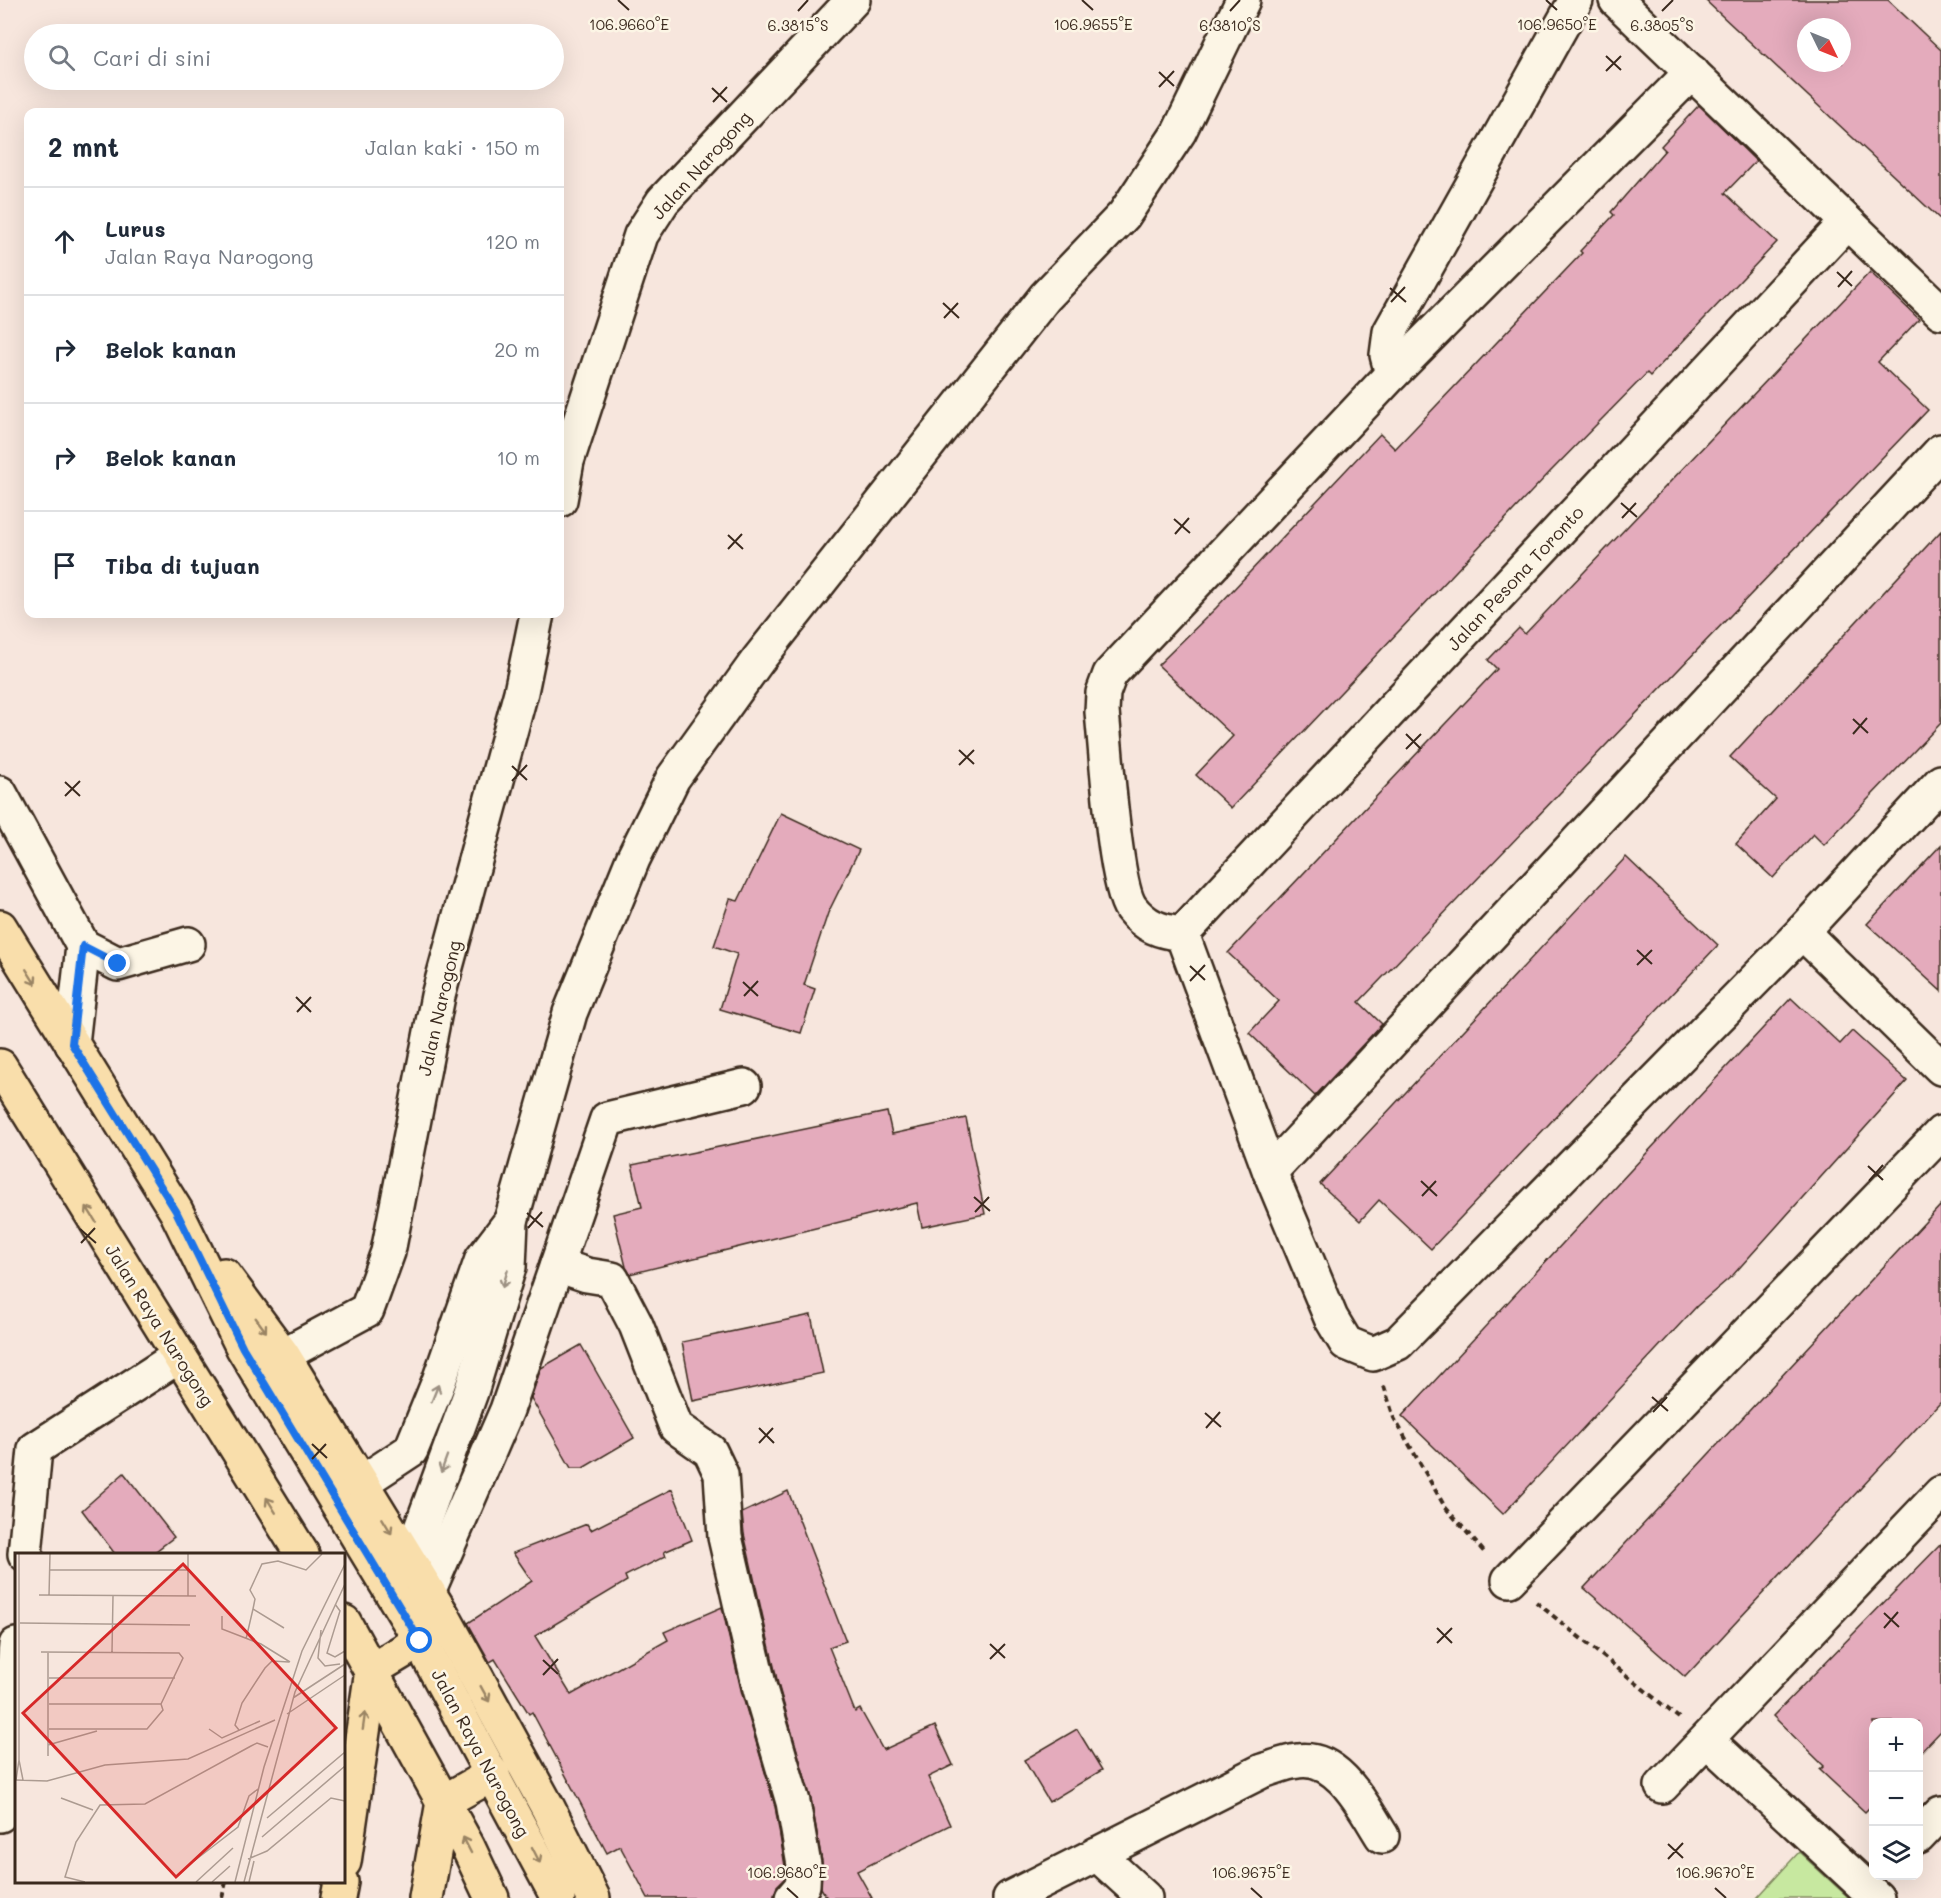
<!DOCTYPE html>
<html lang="id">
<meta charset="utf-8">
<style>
:root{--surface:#fff;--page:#f2f2f3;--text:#1f2937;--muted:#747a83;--line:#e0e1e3}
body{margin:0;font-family:Mali,sans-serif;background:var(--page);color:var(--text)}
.controls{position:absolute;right:18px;bottom:18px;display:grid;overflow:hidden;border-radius:12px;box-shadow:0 6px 24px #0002}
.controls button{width:54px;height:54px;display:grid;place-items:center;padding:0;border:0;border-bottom:2px solid var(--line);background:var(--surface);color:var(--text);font:30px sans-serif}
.compass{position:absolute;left:1797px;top:18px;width:54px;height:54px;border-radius:50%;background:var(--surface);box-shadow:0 6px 24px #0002;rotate:133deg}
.stop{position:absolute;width:18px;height:18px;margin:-14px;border:4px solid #1a73e8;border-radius:50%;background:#fff}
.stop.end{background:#1a73e8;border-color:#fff;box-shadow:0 2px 6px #0008}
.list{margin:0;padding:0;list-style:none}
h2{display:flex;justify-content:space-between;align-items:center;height:78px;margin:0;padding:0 24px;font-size:26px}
h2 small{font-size:20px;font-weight:400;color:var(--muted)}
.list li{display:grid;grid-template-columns:39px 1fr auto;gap:18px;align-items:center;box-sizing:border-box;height:108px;padding:0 24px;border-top:2px solid var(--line)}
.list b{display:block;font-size:22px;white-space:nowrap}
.list p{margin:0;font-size:20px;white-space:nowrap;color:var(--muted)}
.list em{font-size:20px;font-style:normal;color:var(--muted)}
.icon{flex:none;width:33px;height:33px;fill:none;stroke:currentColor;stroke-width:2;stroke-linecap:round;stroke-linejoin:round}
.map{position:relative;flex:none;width:1941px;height:1898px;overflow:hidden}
.search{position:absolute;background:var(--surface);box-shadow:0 6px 24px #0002;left:24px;top:24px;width:540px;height:66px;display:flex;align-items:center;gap:15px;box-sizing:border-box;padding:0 21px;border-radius:33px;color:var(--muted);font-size:22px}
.panel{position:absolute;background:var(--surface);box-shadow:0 6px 24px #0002;left:24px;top:108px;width:540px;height:510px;border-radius:12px}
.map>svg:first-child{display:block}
.green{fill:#c7e8a0;stroke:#81895f;stroke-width:1.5}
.building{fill:#e4abbc;stroke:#3b2a1e;stroke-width:1.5;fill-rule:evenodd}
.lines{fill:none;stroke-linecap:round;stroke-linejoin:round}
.minor-casing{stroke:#3b2a1e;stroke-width:38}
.major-casing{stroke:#3b2a1e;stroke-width:38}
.highway-casing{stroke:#3b2a1e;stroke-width:38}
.path{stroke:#3b2a1e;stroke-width:4;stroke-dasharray:6 4.5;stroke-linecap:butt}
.minor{stroke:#fcf5e5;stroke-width:33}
.major{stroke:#f9deab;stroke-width:33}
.highway{stroke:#f9deab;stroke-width:33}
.oneway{stroke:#9a8464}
.oneway2{stroke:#9c9082}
.route{stroke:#1a73e8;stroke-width:8}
.ticks{fill:none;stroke:#3b2a1e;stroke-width:2}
.labels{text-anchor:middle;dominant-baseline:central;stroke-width:5;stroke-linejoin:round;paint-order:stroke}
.street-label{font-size:18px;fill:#3b2a1e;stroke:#fcf5e5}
.inset-road{fill:none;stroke:#ac9b91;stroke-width:1.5}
.view{fill:#d62828;fill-opacity:0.15;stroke:#d62828;stroke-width:3}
.inset-edge{fill:none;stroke:#3b2a1e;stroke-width:3}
.ticks-label{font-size:15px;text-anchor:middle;fill:#3b2a1e;stroke:#fcf5e5;stroke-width:5;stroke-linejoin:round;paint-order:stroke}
</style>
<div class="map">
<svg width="1941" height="1898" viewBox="0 0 1941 1898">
<rect width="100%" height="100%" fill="#f7e6dd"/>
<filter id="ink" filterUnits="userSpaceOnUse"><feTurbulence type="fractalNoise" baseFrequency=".0167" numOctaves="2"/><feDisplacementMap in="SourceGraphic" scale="12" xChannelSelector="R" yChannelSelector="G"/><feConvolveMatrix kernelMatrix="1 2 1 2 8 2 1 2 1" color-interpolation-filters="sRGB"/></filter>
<g filter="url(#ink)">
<path class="green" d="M1799,1852L1849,1898H1757Z"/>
<g class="building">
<path d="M1705,0H1888L1941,50V220ZM1806,27H1842V63H1806Z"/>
<path d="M1699,105L1756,161L1725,193L1777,242L1650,376L1647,373L1550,472L1231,808L1196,775L1233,736L1158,665L1216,608L1380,434L1395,449L1582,253L1580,251L1614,215L1611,212L1665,150L1661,146Z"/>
<path d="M1870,272L1919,319L1878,362L1928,410L1359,1002L1382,1024L1315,1096L1249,1033L1279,1001L1228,953L1497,669L1488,660L1519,628L1525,634Z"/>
<path d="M1941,531V723L1824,845L1813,834L1773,878L1736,844L1776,799L1730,757Z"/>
<path d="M781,813L859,850L828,913L804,985L815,989L801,1033L720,1009L737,954L714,946L730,899L738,901Z"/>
<path d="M1941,845V991L1867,924Z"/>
<path d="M1626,857L1718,945L1431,1249L1379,1200L1360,1221L1320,1184Z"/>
<path d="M1791,998L1840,1044L1852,1031L1907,1081L1733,1275L1697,1306L1503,1514L1402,1416Z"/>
<path d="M887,1112L892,1134L966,1118L985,1214L922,1227L917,1203L630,1274L626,1267L613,1214L642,1207L632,1165Z"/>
<path d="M1941,1205V1402L1685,1677L1584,1588Z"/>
<path d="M811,1315L823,1373L693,1401L682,1342Z"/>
<path d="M581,1345L634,1438L583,1468H571L531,1398L541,1368Z"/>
<path d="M124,1473L174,1537L152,1554H115L82,1510Z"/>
<path d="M672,1489L692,1540L664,1552L666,1556L625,1576L627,1581L535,1636L571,1695L668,1640L664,1632L722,1607L742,1694L775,1806L785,1866V1878L777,1886L774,1898H648L620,1846L607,1853L532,1712L529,1714L495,1659L490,1662L468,1623L532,1581L513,1553L587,1524L591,1530Z"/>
<path d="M788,1491L846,1641L829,1647L855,1712L860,1709L883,1750L935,1726L953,1765L928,1777L950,1825L857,1871L872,1898H827L821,1888L822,1862L811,1799L778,1684L744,1534L742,1513Z"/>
<path d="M1941,1544V1731L1918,1755V1722H1874V1803L1865,1812L1820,1770L1824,1766L1773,1716Z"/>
<path d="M1077,1729L1102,1770L1049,1802L1024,1760Z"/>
</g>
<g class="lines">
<g class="minor-casing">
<g id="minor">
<path d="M1616,0L1941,312"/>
<path d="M1692,72L1392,374L1110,674L1103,693L1102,712C1106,749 1114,884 1131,908C1146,927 1160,931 1182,934L1270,1172L1331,1318L1346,1343L1373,1354L1398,1343L1802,932L1941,782"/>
<path d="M1392,374L1387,355L1390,332L1576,0"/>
<path d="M560,500L567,461L641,235L663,201L853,0"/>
<path d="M0,793L83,946L72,1044"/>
<path d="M1802,932L1941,1068"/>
<path d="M1182,934L1847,222"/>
<path d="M83,946L118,964L188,944"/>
<path d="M1270,1172L1941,451"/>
<path d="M557,1265L587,1275L612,1279L636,1325L676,1427L710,1451L721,1474L725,1537L760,1689L793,1802L804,1865L803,1885L792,1898"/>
<path d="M283,1355L367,1310L388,1252L438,996L521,692L537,614"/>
<path d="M361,1483L411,1450L439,1381L482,1259L511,1221"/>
<path d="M25,1554L35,1449L179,1356"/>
<path d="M409,1561L471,1392L509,1267L511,1221L570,1013L633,859L673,778L758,660L1045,297L1124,215L1179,132L1243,0"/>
<path d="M1509,1580L1941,1133"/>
<path d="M428,1592L507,1410L607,1119L744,1086"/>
<path d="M1708,1741L1877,1898"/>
<path d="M1662,1786L1941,1493"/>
<path d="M0,1815L16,1645"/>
<path d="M1918,1837L1941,1813"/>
<path d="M1097,1854L1145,1898"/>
<path d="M1010,1898L1262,1771C1273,1768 1286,1762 1298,1761C1339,1755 1364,1808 1382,1836"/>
</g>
</g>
<g class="major-casing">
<g id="major">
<path d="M0,927L176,1211L243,1348L413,1628L558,1898"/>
<path d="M0,1066L302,1554"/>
<path d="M224,1275L283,1355L443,1616L548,1808L593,1898"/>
<path d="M344,1622L468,1847L492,1898"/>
<path d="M372,1670L420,1641"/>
<path d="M443,1802L493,1774"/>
</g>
</g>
<g class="highway-casing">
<g id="highway">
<path d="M344,1862L372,1670"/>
<path d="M338,1898L341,1882"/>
<path d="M426,1898L443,1802"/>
</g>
</g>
<g class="path">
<path d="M1384,1386L1394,1418L1445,1507L1485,1553"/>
<path d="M1536,1602L1679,1718"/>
<path d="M222,1898L226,1882"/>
</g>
<use href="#minor" class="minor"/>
<use href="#major" class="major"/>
<use href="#highway" class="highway"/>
</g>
<defs><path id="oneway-shaft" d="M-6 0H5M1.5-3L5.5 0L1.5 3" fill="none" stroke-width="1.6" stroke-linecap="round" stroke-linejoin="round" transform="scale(1.5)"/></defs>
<g class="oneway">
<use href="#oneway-shaft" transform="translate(31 977) rotate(58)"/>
<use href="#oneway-shaft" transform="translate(91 1214) rotate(-122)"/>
<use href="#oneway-shaft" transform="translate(261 1325) rotate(54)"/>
<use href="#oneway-shaft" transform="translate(271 1505) rotate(-122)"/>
<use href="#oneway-shaft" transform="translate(387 1526) rotate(59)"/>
<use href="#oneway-shaft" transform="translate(485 1694) rotate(61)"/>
<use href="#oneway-shaft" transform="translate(364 1721) rotate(-82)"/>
<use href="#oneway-shaft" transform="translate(467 1845) rotate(-117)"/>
<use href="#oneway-shaft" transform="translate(536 1855) rotate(63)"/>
</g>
<g class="oneway2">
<use href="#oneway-shaft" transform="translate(505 1279) rotate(107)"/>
<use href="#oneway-shaft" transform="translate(435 1393) rotate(-68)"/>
<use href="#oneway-shaft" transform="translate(444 1464) rotate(110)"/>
</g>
</g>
<g class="lines" filter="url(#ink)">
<path class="route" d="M118,964L83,946L72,1044L176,1211L243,1348L420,1641"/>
</g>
<path class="ticks" d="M618,0L629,10M1082,0L1093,10M1546,0L1557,10M798,11L808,0M1230,11L1240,0M1662,11L1673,0M1606,56L1621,70M1606,71L1621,56M1159,72L1174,86M1159,87L1174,71M712,88L727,102M713,102L727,87M1837,272L1852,286M1838,287L1852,271M1390,288L1406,302M1391,302L1405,287M943,303L959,318M944,318L958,303M1621,503L1637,517M1622,518L1636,503M1174,519L1190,533M1175,534L1189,518M728,535L743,549M728,549L742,534M1853,719L1868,733M1406,734L1421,749M1853,734L1867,718M1406,749L1421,734M959,750L974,764M959,765L974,750M512,766L527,780M512,781L527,765M65,782L80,796M65,796L80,781M1637,950L1652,964M1637,965L1652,950M1190,966L1205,980M1190,981L1205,965M743,982L758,996M744,996L758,981M296,997L311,1012M297,1012L311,997M1868,1166L1883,1180M1421,1181L1437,1196M1869,1181L1883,1165M1422,1196L1436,1181M974,1197L990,1211M975,1212L989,1197M527,1213L543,1227M528,1228L542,1212M80,1229L96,1243M81,1243L95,1228M1652,1397L1668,1411M1653,1412L1667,1397M1205,1413L1221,1427M759,1428L774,1443M1206,1428L1220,1412M759,1443L773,1428M312,1444L327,1458M312,1459L326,1444M1884,1613L1899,1627M1437,1628L1452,1643M1884,1628L1898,1612M1437,1643L1452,1628M990,1644L1005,1658M990,1659L1005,1644M543,1660L558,1674M543,1675L558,1659M1668,1844L1683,1858M1668,1859L1683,1843M787,1888L798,1898M1251,1888L1262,1898M1715,1888L1726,1898"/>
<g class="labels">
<g class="street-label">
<text transform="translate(701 165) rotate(-48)">Jalan Narogong</text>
<text transform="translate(1515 578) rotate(-47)">Jalan Pesona Toronto</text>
<text transform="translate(439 1008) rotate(-77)">Jalan Narogong</text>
<text transform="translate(160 1325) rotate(58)">Jalan Raya Narogong</text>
<text transform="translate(481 1753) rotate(62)">Jalan Raya Narogong</text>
</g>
</g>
<g transform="translate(15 1553)">
<rect width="330" height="330" fill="#f7e6dd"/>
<path class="inset-road" d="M173,1V43M35,17H173M24,42L181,43M34,43L35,1M320,51L325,58L312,100L320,104L330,98M207,63V76L246,91L275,109M5,70L175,72M269,75L238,56L240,46L235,37L247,11L263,8L291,17L307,1M306,77L303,105L310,113L325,111M231,86L238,56M26,99L164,100L168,105L146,151L148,157L132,176H34M33,99V203M97,99L98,43M34,125H160M278,145L330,111M34,151H146M272,161L330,122M194,176L207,185L245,168M224,177L220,172L227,150L250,115L257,108L274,109M33,192L82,178M4,207V1M0,227L32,228L90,212L173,206L260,167M1,227L4,207L8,227M46,245L78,257M252,265L330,199M247,284L330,213M233,306L252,298L316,245L330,248M179,308L223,274L234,243L243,236M70,329L50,324L61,289L85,252L130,251L236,193L242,190L253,194M181,329L218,295M197,329L215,313M220,329L249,214L287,98L330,11M229,329L280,139L330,31M234,329L239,308"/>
<path class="view" d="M168,11L321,175L161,324L8,160Z"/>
<rect width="330" height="330" class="inset-edge"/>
</g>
<g class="ticks-label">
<text x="629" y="30">106.9660°E</text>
<text x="1093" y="30">106.9655°E</text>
<text x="1557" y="30">106.9650°E</text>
<text x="798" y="31">6.3815°S</text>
<text x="1230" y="31">6.3810°S</text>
<text x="1662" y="31">6.3805°S</text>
<text x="787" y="1878">106.9680°E</text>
<text x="1251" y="1878">106.9675°E</text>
<text x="1715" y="1878">106.9670°E</text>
</g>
</svg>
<div class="controls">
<button>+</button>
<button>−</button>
<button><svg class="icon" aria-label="layers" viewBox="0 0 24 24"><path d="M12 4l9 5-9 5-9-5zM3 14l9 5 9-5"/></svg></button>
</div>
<svg class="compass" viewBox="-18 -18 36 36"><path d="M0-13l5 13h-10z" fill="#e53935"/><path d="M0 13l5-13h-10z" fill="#747a83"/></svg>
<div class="stop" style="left:420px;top:1641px"></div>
<div class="stop end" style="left:118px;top:964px"></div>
<div class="search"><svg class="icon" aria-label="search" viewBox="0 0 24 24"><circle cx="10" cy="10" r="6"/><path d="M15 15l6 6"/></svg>Cari di sini</div>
<section class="panel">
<h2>2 mnt<small>Jalan kaki · 150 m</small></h2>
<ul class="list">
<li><svg class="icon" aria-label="ahead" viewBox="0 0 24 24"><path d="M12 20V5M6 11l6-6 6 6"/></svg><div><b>Lurus</b><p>Jalan Raya Narogong</p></div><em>120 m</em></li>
<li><svg class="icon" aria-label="right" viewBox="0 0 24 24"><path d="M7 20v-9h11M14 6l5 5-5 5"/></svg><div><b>Belok kanan</b></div><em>20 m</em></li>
<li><svg class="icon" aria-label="right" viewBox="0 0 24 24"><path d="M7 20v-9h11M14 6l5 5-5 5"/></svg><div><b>Belok kanan</b></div><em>10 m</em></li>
<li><svg class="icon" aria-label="arrive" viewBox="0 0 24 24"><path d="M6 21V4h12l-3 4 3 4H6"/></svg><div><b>Tiba di tujuan</b></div></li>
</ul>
</section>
</div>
